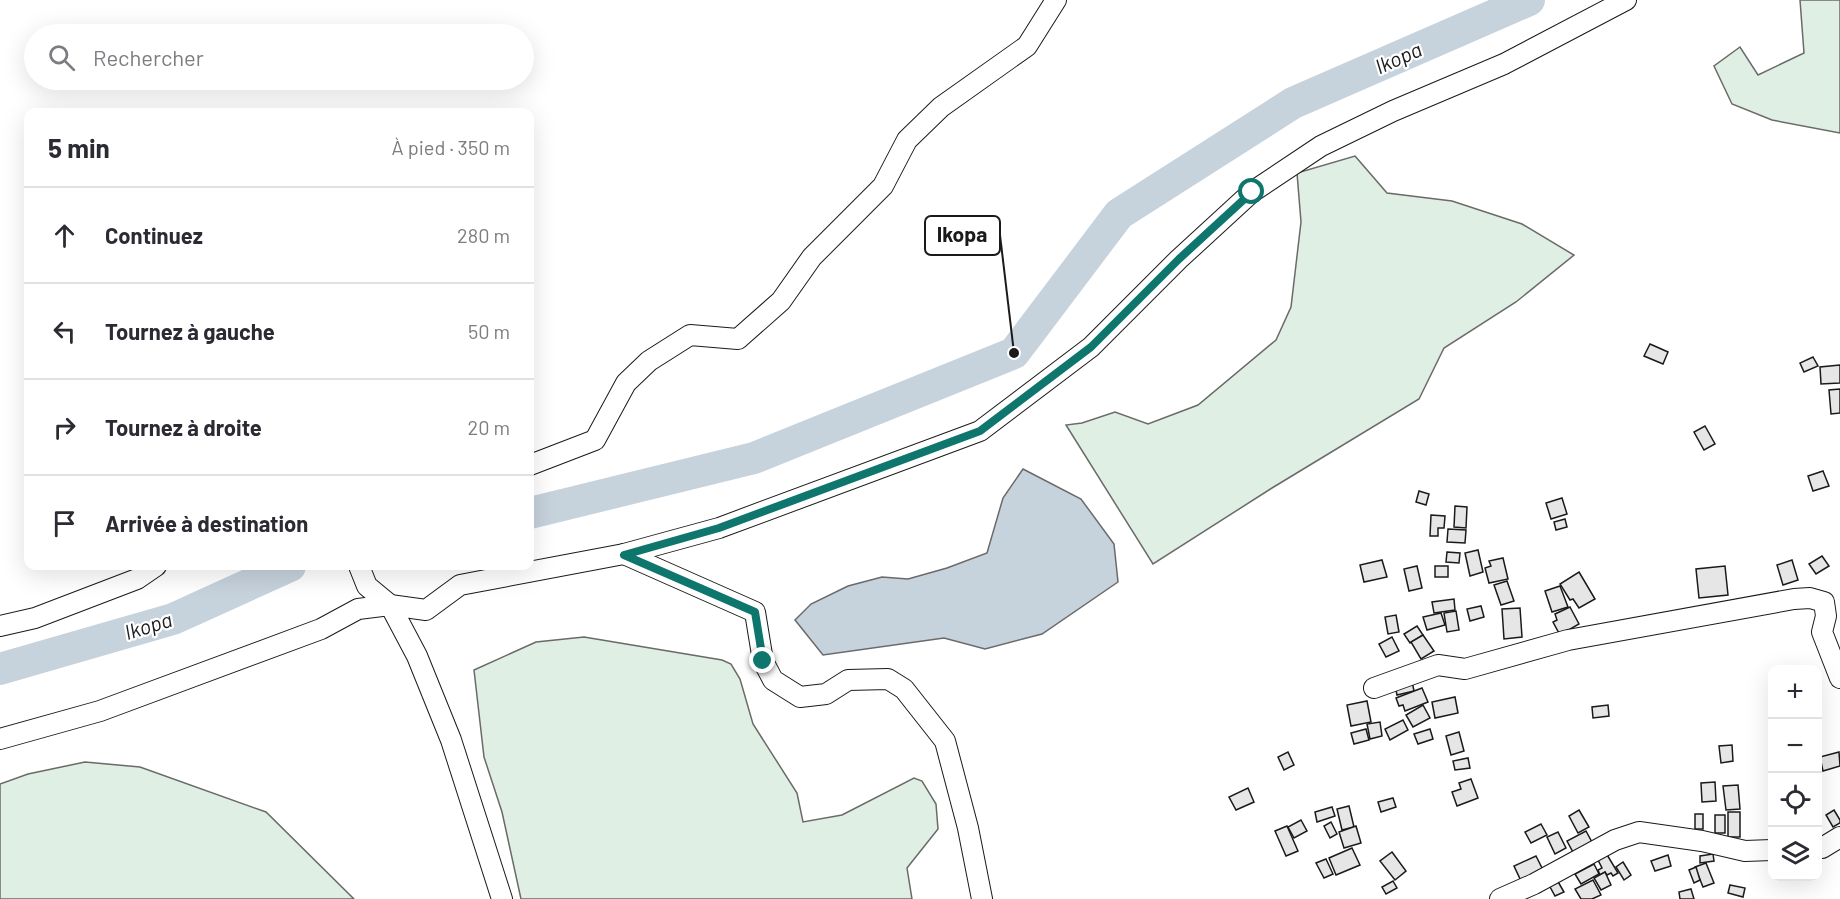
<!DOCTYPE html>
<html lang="fr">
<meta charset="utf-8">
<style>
:root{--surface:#fff;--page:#f2f2f3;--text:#2b2b33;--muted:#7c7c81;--line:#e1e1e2}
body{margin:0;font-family:Barlow,sans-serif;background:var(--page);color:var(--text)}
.controls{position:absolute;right:18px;bottom:18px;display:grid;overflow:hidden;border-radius:12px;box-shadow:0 6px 24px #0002}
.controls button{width:54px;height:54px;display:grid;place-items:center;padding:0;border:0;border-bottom:2px solid var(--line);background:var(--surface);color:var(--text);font:30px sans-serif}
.stop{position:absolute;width:18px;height:18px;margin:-14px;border:4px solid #0f766e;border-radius:50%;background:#fff}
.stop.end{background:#0f766e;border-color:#fff;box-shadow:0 2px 6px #0008}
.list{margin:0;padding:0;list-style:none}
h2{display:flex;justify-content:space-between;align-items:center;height:78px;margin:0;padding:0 24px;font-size:26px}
h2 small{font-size:20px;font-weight:400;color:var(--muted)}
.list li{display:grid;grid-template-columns:39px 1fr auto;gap:18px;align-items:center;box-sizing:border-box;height:96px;padding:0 24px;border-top:2px solid var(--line)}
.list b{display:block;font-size:22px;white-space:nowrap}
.list em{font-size:20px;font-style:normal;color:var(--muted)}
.icon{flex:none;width:33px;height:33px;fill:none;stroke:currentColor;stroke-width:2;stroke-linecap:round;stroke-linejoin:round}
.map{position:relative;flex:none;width:1840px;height:899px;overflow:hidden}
.search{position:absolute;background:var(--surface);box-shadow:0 6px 24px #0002;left:24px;top:24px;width:510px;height:66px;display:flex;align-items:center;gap:15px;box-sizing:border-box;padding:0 21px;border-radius:33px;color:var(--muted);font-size:22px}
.panel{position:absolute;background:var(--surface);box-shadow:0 6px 24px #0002;left:24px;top:108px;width:510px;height:462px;border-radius:12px}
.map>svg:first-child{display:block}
.green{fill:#e0efe3;stroke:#6a6a6a;stroke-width:1.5}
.water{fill:#c6d2dc;stroke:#6a6a6a;stroke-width:1.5}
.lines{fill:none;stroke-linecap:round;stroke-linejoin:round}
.river{stroke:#c6d2dc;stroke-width:32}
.building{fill:#e6e6e6;stroke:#1a1a1a;stroke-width:1.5}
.minor-casing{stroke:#1a1a1a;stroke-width:22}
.minor{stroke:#fff;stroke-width:20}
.route{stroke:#0f766e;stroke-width:8}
.labels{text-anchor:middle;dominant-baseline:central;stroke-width:4.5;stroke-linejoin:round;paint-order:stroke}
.water-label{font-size:21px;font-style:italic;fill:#1a1a1a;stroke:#fff}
.leader{fill:none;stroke:#1a1a1a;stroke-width:2}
.callout-dot{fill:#1a1a1a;stroke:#fff;stroke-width:2}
.callout{fill:#fff;stroke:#1a1a1a;stroke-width:2}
.callout-label{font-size:21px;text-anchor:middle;font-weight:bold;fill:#1a1a1a}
</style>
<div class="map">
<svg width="1840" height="899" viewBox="0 0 1840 899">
<rect width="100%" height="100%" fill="#fff"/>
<g class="green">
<path d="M1800,0H1840V133L1772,120L1732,104L1714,66L1740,47L1758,75L1804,53Z"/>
<path d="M1355,156L1387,193L1452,201L1522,224L1574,255L1516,302L1444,348L1419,399L1272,488L1153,564L1066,425L1082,423L1115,412L1148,424L1198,405L1276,340L1291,307L1301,222L1297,173Z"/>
<path d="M584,637L722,660L731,664L740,679L753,724L797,793L803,822L842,815L914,778L922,781L936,804L938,829L907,868L912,899H521L502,812L484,757L474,670L536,642Z"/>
<path d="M85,762L140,767L266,812L354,899H0V784L28,774Z"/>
</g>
<path class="water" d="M1023,469L1081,499L1114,544L1118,582L1042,634L985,649L944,638L823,655L795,620L811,604L848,586L882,577L908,579L947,568L987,553L1003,498Z"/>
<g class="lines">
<g class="river">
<path d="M530,513L754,458L1014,353L1119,214L1293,103L1529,0"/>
<path d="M0,669L173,619L290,566"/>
</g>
</g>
<g class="building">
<path d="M1650,344L1668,352L1663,364L1644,356Z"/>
<path d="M1813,357L1818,366L1804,372L1800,363Z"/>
<path d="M1840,365V383L1821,384L1820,367Z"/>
<path d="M1840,389V413L1831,414L1829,390Z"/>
<path d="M1705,426L1715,444L1704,450L1694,432Z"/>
<path d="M1823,471L1829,486L1813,491L1808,476Z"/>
<path d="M1419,491L1429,494L1426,505L1416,502Z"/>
<path d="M1562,498L1567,514L1551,519L1546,503Z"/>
<path d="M1455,506L1467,507L1466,528L1454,527Z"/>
<path d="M1431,515L1445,516L1444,528H1438V536H1430Z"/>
<path d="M1565,519L1567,527L1556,530L1554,522Z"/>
<path d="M1448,529L1466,530L1465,543L1447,542Z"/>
<path d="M1478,550L1483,572L1470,576L1465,553Z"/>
<path d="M1447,552L1460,553L1459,563L1446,562Z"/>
<path d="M1822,556L1829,566L1816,574L1809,564Z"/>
<path d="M1503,558L1508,579L1489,583L1485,568L1491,566L1489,561Z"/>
<path d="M1382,560L1387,577L1364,582L1360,565Z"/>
<path d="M1792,560L1798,580L1783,585L1777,565Z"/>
<path d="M1417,566L1422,588L1409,591L1404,569Z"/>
<rect x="1435" y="566" width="13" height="11"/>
<path d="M1725,566L1728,595L1699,598L1696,569Z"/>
<path d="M1579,572L1595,599L1579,608L1573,599L1570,600L1560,584Z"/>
<path d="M1507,581L1514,601L1501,605L1494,585Z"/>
<path d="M1560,586L1568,607L1552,612L1545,591Z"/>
<path d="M1454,599L1455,610L1434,613L1432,602Z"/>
<path d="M1481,606L1484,617L1470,621L1467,609Z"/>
<path d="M1570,607L1579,624L1560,635L1553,622L1557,620L1555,614Z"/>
<path d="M1520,608L1522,637L1504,639L1502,609Z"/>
<path d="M1456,611L1459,630L1447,632L1444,613Z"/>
<path d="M1441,613L1445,625L1427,630L1423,617Z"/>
<path d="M1396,615L1399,632L1388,634L1385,617Z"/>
<path d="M1417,626L1423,635L1410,643L1404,634Z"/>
<path d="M1423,635L1434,651L1421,659L1411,642Z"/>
<path d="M1392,637L1399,651L1386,657L1379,644Z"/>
<path d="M1412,681L1414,691L1397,695L1395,685Z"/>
<path d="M1422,688L1428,702L1405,711L1403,705L1399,706L1396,698Z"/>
<path d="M1455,697L1458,713L1435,718L1432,702Z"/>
<path d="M1367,701L1371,722L1351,726L1347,705Z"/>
<path d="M1423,705L1430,718L1413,727L1406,715Z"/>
<path d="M1608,705L1609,716L1593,718L1592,707Z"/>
<path d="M1403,720L1408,730L1390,740L1385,729Z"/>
<path d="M1380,722L1382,736L1370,739L1367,724Z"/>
<path d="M1366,729L1369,740L1354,744L1351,733Z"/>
<path d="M1430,729L1433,739L1418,744L1414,734Z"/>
<path d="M1459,732L1464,751L1451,755L1446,736Z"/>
<path d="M1732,745L1733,761L1721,763L1719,746Z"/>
<path d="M1288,752L1294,765L1284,770L1278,757Z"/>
<path d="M1839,752L1840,766L1823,771L1820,757Z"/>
<path d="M1468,758L1470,768L1455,770L1453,761Z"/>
<path d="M1471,779L1478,798L1457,806L1452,792L1461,789L1459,783Z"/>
<path d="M1715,782L1716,801L1702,802L1701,783Z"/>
<path d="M1738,785L1740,809L1726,810L1723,786Z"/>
<path d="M1248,788L1254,802L1236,810L1229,797Z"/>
<path d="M1393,798L1396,807L1381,812L1378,802Z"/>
<path d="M1349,806L1354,827L1342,830L1337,809Z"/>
<path d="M1332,807L1335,816L1317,822L1315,812Z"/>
<path d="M1579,810L1589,827L1578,833L1569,816Z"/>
<path d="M1834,810L1840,820V823L1833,827L1826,815Z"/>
<rect x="1728" y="812" width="12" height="25"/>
<rect x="1695" y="814" width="8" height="15"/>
<rect x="1715" y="815" width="10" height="18"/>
<path d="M1301,820L1307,831L1294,838L1288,827Z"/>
<path d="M1331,822L1337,834L1330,838L1324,826Z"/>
<path d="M1541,824L1547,835L1531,843L1525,832Z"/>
<path d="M1287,826L1298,851L1286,856L1275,831Z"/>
<path d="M1356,826L1361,843L1344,848L1339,832Z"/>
<path d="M1586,831L1593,844L1574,854L1567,841Z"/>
<path d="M1558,832L1566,848L1555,854L1547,837Z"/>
<path d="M1352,848L1360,865L1336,875L1329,858Z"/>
<path d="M1392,852L1406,871L1395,880L1380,861Z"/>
<path d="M1606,853L1618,873L1613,876L1611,873L1607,875L1605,872L1600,875L1598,870L1602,868L1597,858Z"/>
<path d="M1713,854L1714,861L1700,863V856Z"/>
<path d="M1668,855L1671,866L1655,871L1651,861Z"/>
<path d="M1536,856L1544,872L1522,883L1514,866Z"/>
<path d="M1326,859L1333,874L1324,878L1316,863Z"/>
<path d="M1623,862L1631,875L1624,880L1616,867Z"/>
<path d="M1706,863L1714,883L1703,887L1695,867Z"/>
<path d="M1594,864L1599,874L1581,884L1575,874Z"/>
<path d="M1696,867L1700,880L1694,883L1689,870Z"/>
<path d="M1605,872L1611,885L1601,890L1594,878Z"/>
<path d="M1557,880L1564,892L1555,896L1549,885Z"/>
<path d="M1593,880L1601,895L1592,899H1581L1575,889Z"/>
<path d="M1393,881L1397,888L1386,894L1382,887Z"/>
<path d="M1730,885L1745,888L1743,897L1728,893Z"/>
<path d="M1691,889L1694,899H1680L1679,892Z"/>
</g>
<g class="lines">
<g class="minor-casing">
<g id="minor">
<path d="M530,465L595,440L626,383L649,361L690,335L738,339L781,301L812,257L883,186L907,140L941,107L1027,46L1056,0"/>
<path d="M624,554L755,612L763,661L773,680L800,697L826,694L848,680L888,679L904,689L945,741L968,828L982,899"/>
<path d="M359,566L367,586L390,605L417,656L451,740L502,899"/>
<path d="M0,626L35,618L137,579L156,566"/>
<path d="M1374,688L1438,665L1465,669L1568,640L1794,599L1810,598L1824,602L1826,616L1822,632L1840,678"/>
<path d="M0,739L100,711L321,629L358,609L390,605L426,610L460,585L624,554L719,528L980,431L1091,347L1179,259L1252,192L1321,146L1393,111L1504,64L1626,0"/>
<path d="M1818,848H1822L1840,837"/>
<path d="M1500,899L1534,884L1615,840L1639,832L1702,841L1745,851L1772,850"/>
</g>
</g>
<use href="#minor" class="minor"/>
</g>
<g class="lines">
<path class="route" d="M763,661L755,612L624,555L719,528L980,431L1091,347L1179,259L1252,192"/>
</g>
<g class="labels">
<g class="water-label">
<text transform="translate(1398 57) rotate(-24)">Ikopa</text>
<text transform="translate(148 625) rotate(-17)">Ikopa</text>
</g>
</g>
<path class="leader" d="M1014 353L1000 235"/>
<circle class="callout-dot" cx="1014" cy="353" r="6"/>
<rect class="callout" x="925" y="216" width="75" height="39" rx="6"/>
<g class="callout-label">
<text x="962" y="242">Ikopa</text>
</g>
</svg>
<div class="controls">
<button>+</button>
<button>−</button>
<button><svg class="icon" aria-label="locate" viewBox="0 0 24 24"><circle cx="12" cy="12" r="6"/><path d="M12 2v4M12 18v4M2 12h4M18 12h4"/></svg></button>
<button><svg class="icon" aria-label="layers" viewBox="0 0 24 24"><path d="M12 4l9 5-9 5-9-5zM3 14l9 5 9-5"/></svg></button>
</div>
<div class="stop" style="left:1252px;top:192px"></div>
<div class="stop end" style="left:763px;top:661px"></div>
<div class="search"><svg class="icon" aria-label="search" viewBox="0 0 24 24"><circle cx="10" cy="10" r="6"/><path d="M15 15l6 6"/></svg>Rechercher</div>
<section class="panel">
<h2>5 min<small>À pied · 350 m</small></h2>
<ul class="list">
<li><svg class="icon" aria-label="ahead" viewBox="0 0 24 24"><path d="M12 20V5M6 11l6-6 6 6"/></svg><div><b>Continuez</b></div><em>280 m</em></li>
<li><svg class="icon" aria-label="left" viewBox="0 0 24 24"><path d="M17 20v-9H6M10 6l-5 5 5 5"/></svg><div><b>Tournez à gauche</b></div><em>50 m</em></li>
<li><svg class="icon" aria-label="right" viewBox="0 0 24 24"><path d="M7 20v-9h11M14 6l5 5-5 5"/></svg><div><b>Tournez à droite</b></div><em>20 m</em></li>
<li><svg class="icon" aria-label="arrive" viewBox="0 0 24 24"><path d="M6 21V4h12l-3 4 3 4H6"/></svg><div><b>Arrivée à destination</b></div></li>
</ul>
</section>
</div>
